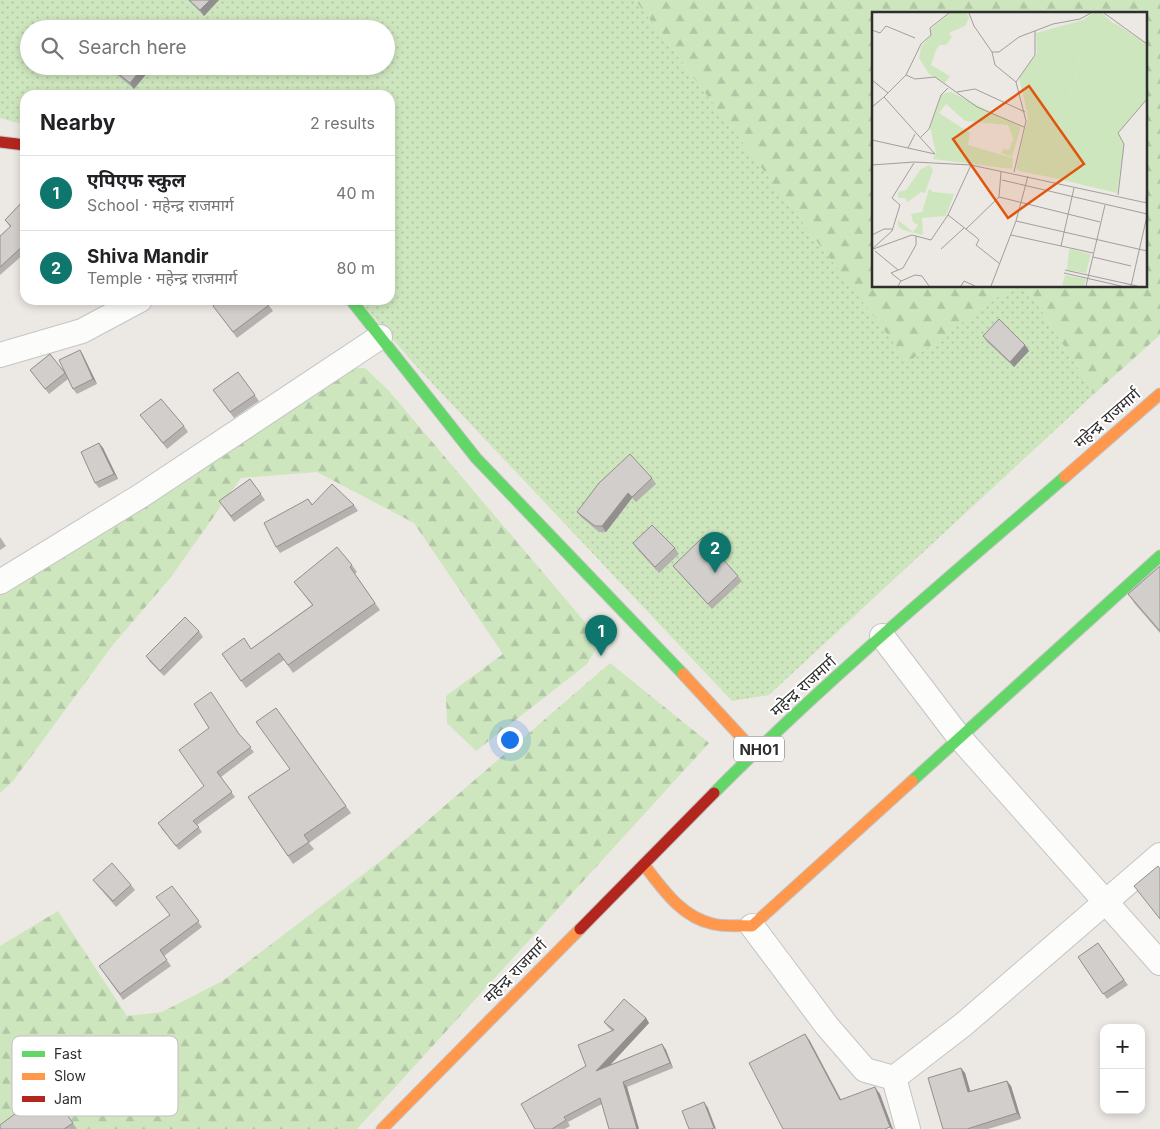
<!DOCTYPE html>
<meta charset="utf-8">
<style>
:root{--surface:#fff;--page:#f2f2f2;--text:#202124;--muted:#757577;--line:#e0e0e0;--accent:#0f766e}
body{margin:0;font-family:Inter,"Noto Sans Devanagari",sans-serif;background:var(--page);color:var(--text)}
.controls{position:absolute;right:15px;bottom:15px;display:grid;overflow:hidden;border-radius:10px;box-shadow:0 2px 8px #0003}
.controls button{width:45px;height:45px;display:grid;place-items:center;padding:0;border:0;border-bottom:1px solid var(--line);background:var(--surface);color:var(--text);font:25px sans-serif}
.you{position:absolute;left:509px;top:739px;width:18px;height:18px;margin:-12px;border:4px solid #fff;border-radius:50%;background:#1a73e8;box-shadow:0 0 0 8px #1a73e833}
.badge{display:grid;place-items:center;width:32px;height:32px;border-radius:50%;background:var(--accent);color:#fff;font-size:16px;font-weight:700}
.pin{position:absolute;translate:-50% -41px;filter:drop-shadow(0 1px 2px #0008)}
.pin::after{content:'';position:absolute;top:26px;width:18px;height:15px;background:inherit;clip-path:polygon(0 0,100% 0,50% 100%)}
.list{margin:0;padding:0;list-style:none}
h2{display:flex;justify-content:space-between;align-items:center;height:65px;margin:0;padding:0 20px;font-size:21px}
h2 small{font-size:16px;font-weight:400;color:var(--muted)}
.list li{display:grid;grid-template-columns:32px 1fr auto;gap:15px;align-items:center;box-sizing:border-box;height:75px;padding:0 20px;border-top:1px solid var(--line)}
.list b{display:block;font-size:19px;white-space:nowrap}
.list p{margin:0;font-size:16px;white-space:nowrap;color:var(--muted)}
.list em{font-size:16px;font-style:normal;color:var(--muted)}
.icon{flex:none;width:28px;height:28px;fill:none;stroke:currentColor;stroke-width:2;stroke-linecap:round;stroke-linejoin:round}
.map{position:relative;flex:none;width:1160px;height:1129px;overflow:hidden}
.search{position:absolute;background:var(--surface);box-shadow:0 2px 8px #0003;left:20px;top:20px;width:375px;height:55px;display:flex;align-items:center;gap:12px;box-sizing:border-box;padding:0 18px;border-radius:28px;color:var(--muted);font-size:19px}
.panel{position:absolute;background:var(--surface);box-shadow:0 2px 8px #0003;left:20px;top:90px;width:375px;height:215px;border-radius:15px}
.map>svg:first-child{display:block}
.forest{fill:url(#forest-firs)}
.park{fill:url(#park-dots);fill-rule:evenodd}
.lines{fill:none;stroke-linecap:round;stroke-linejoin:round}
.street-casing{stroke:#c5c4c5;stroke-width:26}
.fast-casing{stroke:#c5c4c5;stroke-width:13}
.slow-casing{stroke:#c5c4c5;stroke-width:13}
.jam-casing{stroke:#c5c4c5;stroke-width:13}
.street{stroke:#fcfcfb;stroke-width:24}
.fast{stroke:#63d668;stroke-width:11}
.slow{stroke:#ff974d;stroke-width:11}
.jam{stroke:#b3261e;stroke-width:11}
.wall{fill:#b4b1af}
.shaded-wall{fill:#92908e}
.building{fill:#d1cecb;stroke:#92908e}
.labels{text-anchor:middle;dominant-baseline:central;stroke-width:4;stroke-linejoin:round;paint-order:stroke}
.shield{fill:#fff;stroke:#6d6d6d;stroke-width:1}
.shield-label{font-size:15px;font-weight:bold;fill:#2e2e2e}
.street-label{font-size:16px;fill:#2e2e2e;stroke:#fff}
.inset-road{fill:none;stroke:#a09e9b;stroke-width:1}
.view{fill:#df570e;fill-opacity:0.15;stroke:#df570e;stroke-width:2.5}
.inset-edge{fill:none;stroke:#2e2e2e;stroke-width:2.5}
.key{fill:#fff;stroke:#c0c0c0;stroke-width:1}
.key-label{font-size:14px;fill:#2e2e2e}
</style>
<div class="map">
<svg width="1160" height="1129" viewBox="0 0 1160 1129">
<defs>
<pattern id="forest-firs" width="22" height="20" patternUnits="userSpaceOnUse" patternTransform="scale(1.25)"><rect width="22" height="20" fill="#cee6be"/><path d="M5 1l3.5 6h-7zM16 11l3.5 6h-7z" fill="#b1c6a4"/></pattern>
<pattern id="park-dots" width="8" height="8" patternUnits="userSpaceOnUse" patternTransform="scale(1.25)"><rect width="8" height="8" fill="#cee6be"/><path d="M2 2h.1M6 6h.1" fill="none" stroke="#b1c6a4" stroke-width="1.8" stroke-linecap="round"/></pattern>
</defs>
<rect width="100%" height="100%" fill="#ece8e4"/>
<g class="forest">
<path d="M635,0H1160V335L1094,394L1026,286H1146V14H874V286H1013L908,363Z"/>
<path d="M347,368H365L389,391L601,641L587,664L476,751L447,723L446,696L503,654L414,523L317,472L241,478L171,577L112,646L13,781L0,793V592Z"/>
<path d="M610,663L709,743L357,1129H0V946L58,911L127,1016L162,1012L224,980L382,860Z"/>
</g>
<path class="park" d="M0,0H635L908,362L1013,286H1026L1094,394L769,695L732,701L416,366L359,300H390V95H25V125L0,118ZM29,29H386V66H29Z"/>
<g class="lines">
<g class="street-casing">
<g id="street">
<path d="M0,355L82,331L140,300"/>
<path d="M0,582L142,495L380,337"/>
<path d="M882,636L959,737L1160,963"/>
<path d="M752,926L827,1026L865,1070L894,1078L964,1024L1160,855"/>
<path d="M894,1078L908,1129"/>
</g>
</g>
<g class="fast-casing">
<g id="fast">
<path d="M351,300L476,458L683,674"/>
<path d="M912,781L1160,556"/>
<path d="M714,793C825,681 946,580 1065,477"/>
</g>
</g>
<g class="slow-casing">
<g id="slow">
<path d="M1065,477L1160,394"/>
<path d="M683,674L755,752"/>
<path d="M644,865C663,889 681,917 713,924C726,927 739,925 752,926L912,781"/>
<path d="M382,1129L580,929"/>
</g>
</g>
<g class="jam-casing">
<g id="jam">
<path d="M0,142L25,145"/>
<path d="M580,929L714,793"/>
</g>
</g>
<use href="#street" class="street"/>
<use href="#fast" class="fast"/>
<use href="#slow" class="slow"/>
<use href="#jam" class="jam"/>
</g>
<g class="wall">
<path d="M188,0H219L204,16Z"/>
<path d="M112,66H151L152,67L134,89L115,73L111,68Z"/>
<path d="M25,199V253L0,275V236L10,227L5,220Z"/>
<path d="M265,300L273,311L237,338L217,311Z"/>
<path d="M983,336L1025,345L1029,351L1014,367L987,342Z"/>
<path d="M80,350L83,355L97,384L77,394L73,389L68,379L49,394L30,370L50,354L67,376Z"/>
<path d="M238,372L259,401L234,418L213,390Z"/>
<path d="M140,415L184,426L188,432L167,449Z"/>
<path d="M99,443L103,448L118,479L99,488L95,483Z"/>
<path d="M652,478L656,484L636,502L632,498L606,532H599L581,517L577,512Z"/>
<path d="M250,479L265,500L234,522L219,501Z"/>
<path d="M308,499L312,504L354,505L358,511L280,553L276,547Z"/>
<path d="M0,537L6,546L0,550Z"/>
<path d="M633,543L675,548L679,554L659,573L637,549Z"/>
<path d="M352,565L357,572L355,574L380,610L293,673L284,660L246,688L222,654L251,649L312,605L294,582Z"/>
<path d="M673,566L738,576L742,581L712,609L677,571Z"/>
<path d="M1160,566V633L1135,604L1128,594Z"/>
<path d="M199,631L203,637L164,676L150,662L146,656Z"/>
<path d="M276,708L351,813L309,843L314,849L293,864L248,797L290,769Z"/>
<path d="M239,735L254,752L221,777L235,797L197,825L202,832L179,850L161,828L204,786Z"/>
<path d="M93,880L131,885L135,890L116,907L97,885Z"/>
<path d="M172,886L202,927L164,956L171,966L123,1000L99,966L169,916Z"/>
<path d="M1098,943L1128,985L1107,999L1078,957Z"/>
<path d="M646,1018L649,1023L610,1065L662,1044L666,1050L673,1068L627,1087L639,1129H609L602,1104L568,1122L570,1126L565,1129H535L586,1066L612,1031L608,1027L604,1022Z"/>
<path d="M961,1068L965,1073L970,1091L1007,1081L1011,1086L1021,1119L988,1129H943Z"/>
<path d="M48,1089L77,1129H0Z"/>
</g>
<g class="shaded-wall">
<path d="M210,0H219L204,16L200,10Z"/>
<path d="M144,66L152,67L134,89L130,83Z"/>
<path d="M1025,345L1029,351L1014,367L1010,362Z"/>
<path d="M80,350L83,355L97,384L93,379Z"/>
<path d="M99,443L103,448L118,479L114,474Z"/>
<path d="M628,493L632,498L606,532L602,526Z"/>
<path d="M646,1018L649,1023L600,1076L596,1071Z"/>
<path d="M805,1034L810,1041L845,1107L840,1100Z"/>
<path d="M662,1044L666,1050L673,1068L670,1063Z"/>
<path d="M961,1068L965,1073L972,1097L968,1092Z"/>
<path d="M1007,1081L1011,1086L1021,1119L1017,1113Z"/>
<path d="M623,1082L627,1087L639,1129H637Z"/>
<path d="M875,1087L880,1094L893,1129H891L890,1127Z"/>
<path d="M704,1102L708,1108L716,1129H715L714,1128Z"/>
</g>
<g class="building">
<path d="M189,0H210L200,10Z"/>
<path d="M112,66H144L130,83L111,68Z"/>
<path d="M25,199V244L0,267V236L11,226L5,220Z"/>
<path d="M220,300H265L269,305L233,332L213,306Z"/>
<path d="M999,319L1025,345L1010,362L983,336Z"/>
<path d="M80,350L93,379L73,389L59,360Z"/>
<path d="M50,354L65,373L45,389L30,370Z"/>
<path d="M238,372L255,395L230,412L213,390Z"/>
<path d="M161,399L184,426L163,443L140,415Z"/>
<path d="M99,443L114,474L95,483L81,452Z"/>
<path d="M630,454L652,478L632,497L628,493L602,526H595L577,512L599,483Z"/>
<path d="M250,479L261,494L231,516L219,501Z"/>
<path d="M332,484L354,505L276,547L264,523L308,499L312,505Z"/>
<path d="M652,525L675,548L655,567L633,543Z"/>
<path d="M703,537L738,576L708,604L673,566Z"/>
<path d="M337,547L352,565L350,567L375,603L288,665L279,653L241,681L222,654L244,638L251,649L313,605L294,582Z"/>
<path d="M1160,566V631L1128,594Z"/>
<path d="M185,617L199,631L160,671L146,656Z"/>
<path d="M211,692L239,734L251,747L217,772L232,792L193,821L199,827L176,846L158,823L204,786L179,750L209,728L194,704Z"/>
<path d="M276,708L346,806L304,835L309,842L288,856L248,797L290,769L256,722Z"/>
<path d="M112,863L131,885L113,901L93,880Z"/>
<path d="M1158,866L1160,869V919L1134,886Z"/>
<path d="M172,886L199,921L160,950L167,960L120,994L99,966L170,915L156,897Z"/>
<path d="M1098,943L1124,980L1103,994L1078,957Z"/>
<path d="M624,999L646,1018L596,1071L662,1044L670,1063L623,1082L637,1129H609L600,1098L564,1117L566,1120L552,1129H535L521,1104L586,1066L578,1045L614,1030L604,1022Z"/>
<path d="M805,1034L840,1100L875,1087L890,1127L885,1129H783L749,1063Z"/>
<path d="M961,1068L968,1092L1007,1081L1017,1113L967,1129H943L928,1078Z"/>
<path d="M48,1089L73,1123L64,1129H0V1125Z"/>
<path d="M704,1102L714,1128L711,1129H689L682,1111Z"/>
</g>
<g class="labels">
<rect class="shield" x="734" y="736.5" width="50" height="25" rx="4"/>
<g class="shield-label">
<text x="759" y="749">NH01</text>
</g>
<g class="street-label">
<text transform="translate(1107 418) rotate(-41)">महेन्द्र राजमार्ग</text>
<text transform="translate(803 686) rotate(-42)">महेन्द्र राजमार्ग</text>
<text transform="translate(515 971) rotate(-45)">महेन्द्र राजमार्ग</text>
</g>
</g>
<g transform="translate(872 12)">
<rect width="275" height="275" fill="#ece8e4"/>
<path d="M78,1H95L97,6L93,14L77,21L80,25L74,33H67L64,38L59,53L78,64L73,71L57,62L47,46L49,35L59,23V17Z" fill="#cee6be"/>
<path d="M243,11L275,32V87L246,121L252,132L245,181L182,166L187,156L176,152L203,69L210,30ZM79,80L149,115L140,145L129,141L131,137L137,138L141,127L136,113L93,109L74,92L67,101L98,121L96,133L141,146L140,157L61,147L64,141L58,115L70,82ZM58,153L61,158L53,181L49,180L36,190L33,186H26V180L34,178L49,157ZM57,177L61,180L82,182L74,204L50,206L51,223L31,218L26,214V208L41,220L46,213L41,210L39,202L50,200ZM193,263L214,267L212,274H190Z" fill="#cee6be"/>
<path d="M221,1H230L242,12L210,31L203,69L176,152L187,156L182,166L147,159L144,156L156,105L147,65L165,42L164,21L211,8Z" fill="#cee6be"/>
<path d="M197,237L219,242L214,261L195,258Z" fill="#cee6be"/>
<path class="inset-road" d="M97,1L102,14L120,40L123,53L144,70M232,1L275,32M0,18L8,21L14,14L43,26M120,40H127L147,25L181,12L208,7L219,1M34,63L49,32L59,23L58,16L77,1M0,68L16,81M85,80L103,77L153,100M0,95L12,85M48,126L57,117L69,83L76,76M0,128L63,142L12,85L34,63L43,67L63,65L105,95L152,115M36,136L43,122M0,153L42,150L99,153L275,191M129,160L127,185L228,210M142,160L154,109L144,70L163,43V19M130,168L275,202M246,183L252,132L246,121L275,87M274,190L275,174M76,203L104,225L107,228L104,233L128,252M144,209L275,239M94,217L127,185M0,223L12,217H20M139,223L221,241M189,234L202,176M0,237L20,219L28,193L20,186L42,151M1,237L40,223L59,228L76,203L99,153M69,237L92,216M3,239L26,258M221,245L259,254M193,258L265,274M192,261L249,274M29,269L43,263L50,264L57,274M26,274L29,269L19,261L31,256L44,233V224M89,274L92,269L103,274M119,274L144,209L156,164M214,274L233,193M259,274L275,204"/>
<path class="view" d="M157,74L212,152L136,206L81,127Z"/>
<rect width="275" height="275" class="inset-edge"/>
</g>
<rect x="12" y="1036" width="166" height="80" rx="8" class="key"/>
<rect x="22" y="1051" width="23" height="6" fill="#63d668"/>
<rect x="22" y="1073" width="23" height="7" fill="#ff974d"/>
<rect x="22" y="1096" width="23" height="6" fill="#b3261e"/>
<g class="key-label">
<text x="54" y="1059">Fast</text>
<text x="54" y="1081">Slow</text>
<text x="54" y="1104">Jam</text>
</g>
</svg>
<div class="controls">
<button>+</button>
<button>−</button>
</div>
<div class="you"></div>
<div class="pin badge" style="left:601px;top:656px">1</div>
<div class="pin badge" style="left:715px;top:573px">2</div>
<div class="search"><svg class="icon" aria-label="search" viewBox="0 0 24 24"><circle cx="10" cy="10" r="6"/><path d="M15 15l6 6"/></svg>Search here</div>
<section class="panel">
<h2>Nearby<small>2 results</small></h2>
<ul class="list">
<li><span class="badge">1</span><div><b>एपिएफ स्कुल</b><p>School · महेन्द्र राजमार्ग</p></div><em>40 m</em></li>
<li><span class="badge">2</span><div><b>Shiva Mandir</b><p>Temple · महेन्द्र राजमार्ग</p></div><em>80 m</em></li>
</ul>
</section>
</div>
